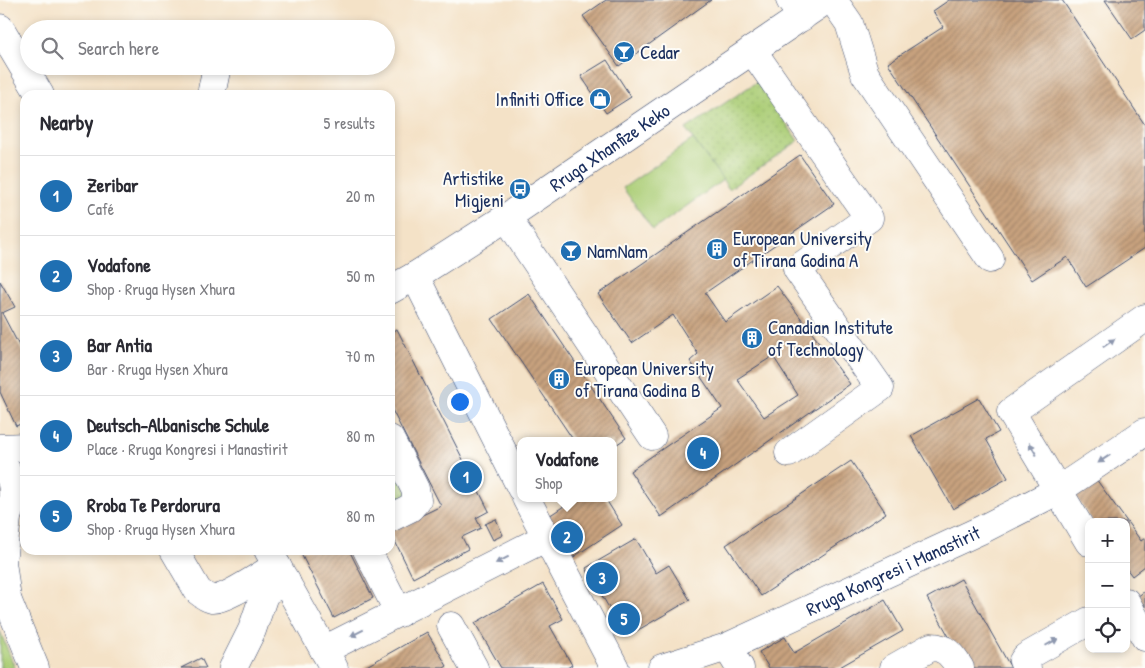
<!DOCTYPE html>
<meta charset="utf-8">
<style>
:root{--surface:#fff;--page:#f2f2f3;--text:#2b2b33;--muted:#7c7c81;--line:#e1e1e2;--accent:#1f6fb2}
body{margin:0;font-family:"Patrick Hand",sans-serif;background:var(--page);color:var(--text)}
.controls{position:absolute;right:15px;bottom:15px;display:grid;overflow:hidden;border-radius:10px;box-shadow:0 2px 8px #0003}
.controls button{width:45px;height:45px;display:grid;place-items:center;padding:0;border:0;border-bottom:1px solid var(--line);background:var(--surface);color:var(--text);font:25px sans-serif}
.you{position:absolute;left:459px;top:401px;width:18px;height:18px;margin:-12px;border:4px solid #fff;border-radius:50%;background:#1a73e8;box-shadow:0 0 0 8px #1a73e833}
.badge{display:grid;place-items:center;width:32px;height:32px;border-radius:50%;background:var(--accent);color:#fff;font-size:16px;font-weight:700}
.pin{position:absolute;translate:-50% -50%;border:2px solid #fff;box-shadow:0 1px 5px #0006}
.popup{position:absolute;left:517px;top:437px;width:100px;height:65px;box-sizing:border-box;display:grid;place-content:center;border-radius:10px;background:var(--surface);filter:drop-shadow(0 1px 4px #0005);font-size:16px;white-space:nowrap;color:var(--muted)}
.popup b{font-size:19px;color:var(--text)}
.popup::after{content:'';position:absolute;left:50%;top:100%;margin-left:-10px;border:10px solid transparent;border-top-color:var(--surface)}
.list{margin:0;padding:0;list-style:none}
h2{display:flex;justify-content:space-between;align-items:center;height:65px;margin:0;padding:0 20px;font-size:21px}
h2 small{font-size:16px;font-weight:400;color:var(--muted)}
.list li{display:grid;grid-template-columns:32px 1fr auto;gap:15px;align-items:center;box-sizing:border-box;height:80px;padding:0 20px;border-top:1px solid var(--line)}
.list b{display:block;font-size:19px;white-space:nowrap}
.list p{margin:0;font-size:16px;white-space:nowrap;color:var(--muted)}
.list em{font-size:16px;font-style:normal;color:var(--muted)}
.icon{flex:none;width:28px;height:28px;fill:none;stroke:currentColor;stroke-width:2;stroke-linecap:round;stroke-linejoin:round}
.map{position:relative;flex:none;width:1145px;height:668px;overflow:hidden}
.search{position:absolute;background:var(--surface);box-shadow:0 2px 8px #0003;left:20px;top:20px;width:375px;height:55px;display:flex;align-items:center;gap:12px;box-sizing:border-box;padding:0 18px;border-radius:28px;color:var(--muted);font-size:19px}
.panel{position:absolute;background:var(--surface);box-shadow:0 2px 8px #0003;left:20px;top:90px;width:375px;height:465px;border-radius:15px}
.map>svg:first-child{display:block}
.grass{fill:url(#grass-dots);stroke:#647e6a}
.green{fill:#acce77;stroke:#647e6a}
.building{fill:url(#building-hatch);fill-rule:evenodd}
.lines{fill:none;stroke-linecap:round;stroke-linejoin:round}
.minor-casing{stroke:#3c4a6e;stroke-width:29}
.major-casing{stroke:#3c4a6e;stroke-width:29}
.minor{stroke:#fff;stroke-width:28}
.major{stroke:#fff;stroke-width:28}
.oneway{fill:#8d97ae}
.labels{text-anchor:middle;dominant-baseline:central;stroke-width:4;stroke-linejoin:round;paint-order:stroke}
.poi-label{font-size:19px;fill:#1b2f5e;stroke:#fdfcf7;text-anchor:start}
.street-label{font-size:19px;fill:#1b2f5e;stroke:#fdfcf7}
</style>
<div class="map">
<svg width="1145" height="668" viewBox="0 0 1145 668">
<defs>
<pattern id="grass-dots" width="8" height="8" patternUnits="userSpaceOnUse" patternTransform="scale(1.25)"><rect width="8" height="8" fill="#acce77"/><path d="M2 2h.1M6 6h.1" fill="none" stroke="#93b169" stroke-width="1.8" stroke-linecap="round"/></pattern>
<pattern id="building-hatch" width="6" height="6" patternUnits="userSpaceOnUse" patternTransform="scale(1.25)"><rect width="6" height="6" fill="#c8a27e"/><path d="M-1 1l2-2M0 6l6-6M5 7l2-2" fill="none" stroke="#a2846a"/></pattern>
</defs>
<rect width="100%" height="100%" fill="#fdfcf7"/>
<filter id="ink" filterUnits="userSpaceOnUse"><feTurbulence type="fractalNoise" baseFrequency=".02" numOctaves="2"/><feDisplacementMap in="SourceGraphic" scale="10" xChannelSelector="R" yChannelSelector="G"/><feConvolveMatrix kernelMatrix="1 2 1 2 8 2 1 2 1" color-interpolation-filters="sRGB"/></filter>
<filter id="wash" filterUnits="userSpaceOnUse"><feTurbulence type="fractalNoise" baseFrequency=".0096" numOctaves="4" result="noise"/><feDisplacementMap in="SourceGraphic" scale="20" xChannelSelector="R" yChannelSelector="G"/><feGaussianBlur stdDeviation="1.12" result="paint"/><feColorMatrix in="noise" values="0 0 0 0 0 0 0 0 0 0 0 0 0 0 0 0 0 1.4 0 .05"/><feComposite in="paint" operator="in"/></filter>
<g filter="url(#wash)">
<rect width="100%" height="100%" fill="#f4e2c7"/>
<g class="grass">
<path d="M758,81L798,141L729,189L686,129Z"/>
<path d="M390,459L408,493L390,510Z"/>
</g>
<g class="green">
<path d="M693,139L723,180L653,230L623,188Z"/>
<path d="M0,631L15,668H0Z"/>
</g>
<g id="blocks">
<g class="building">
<path d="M606,0H711L619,66L583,16Z"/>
<path d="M949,0H1062L1145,125V248L1086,287L1067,257L1032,280L888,63L943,27L933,11Z"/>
<path d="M1105,0H1145V30L1132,39Z"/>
<path d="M607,60L631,97L606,113L581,76Z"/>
<path d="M800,155L834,204L705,293L725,322L777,286L850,384L661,517L630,471L722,408L690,361L698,354L673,315L632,343L598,294ZM773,356L798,395L764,417L737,379Z"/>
<path d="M0,281L15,307L2,313L25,357V422L16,426L0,392Z"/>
<path d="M529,294L626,438L613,447V441H574L492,319Z"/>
<path d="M397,329L489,511L476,518L481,528L462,537L468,549L413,578L390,531L441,506L390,406V332Z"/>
<path d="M979,398L999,432L986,439L1008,478L953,509L911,436Z"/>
<path d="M851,461L886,513L761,596L726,545Z"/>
<path d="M1096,479L1141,541L1145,538V566L1132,576L1126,568V522H1093L1074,494Z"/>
<path d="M576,498H605L622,525L572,558L546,518Z"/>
<path d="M496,519L503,535L493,540L485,524Z"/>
<path d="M636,539L656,573L669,565L690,600L626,637L586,568Z"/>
<path d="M299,550H349L373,598L334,618Z"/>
<path d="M961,579L1011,668H967L927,598Z"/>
<path d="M543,584L563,619L550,626L572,665L567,668H501L475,623Z"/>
<path d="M1145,591V609L1137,597Z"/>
<path d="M885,600L903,631L838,668H769L759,652L785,637L794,653Z"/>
<path d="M427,632L447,666L444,668H363Z"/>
<path d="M201,658L206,668H181Z"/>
</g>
</g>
</g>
<g filter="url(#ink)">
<use href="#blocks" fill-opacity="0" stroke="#3c4a6e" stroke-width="1"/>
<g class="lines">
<g class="minor-casing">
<g id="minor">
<path d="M790,0L802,17"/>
<path d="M833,0L849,23L865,74L990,259"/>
<path d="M0,28L40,95"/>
<path d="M752,50L869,218L797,269L880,388L789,453"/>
<path d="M211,95L217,66"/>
<path d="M507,217L526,247L652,436"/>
<path d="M415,276L521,488"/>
<path d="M390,439L415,489L417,500L410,508L390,518"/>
<path d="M526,498L615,668"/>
<path d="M1089,542L1011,412L1145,318"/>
<path d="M174,550L198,591C203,595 207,598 212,599C227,600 263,573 277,566"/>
<path d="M268,550L334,668"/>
<path d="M367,550L399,613"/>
<path d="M0,590L7,599L35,668"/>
<path d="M7,599L2,562L7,518"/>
<path d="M1126,602L1145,637"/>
<path d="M451,626L474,668"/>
<path d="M727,647L740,668"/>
<path d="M324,650L545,538"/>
<path d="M233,668L252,630L265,592L286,581"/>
<path id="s1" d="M662,668L727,647L983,529L1057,491L1145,432"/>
<path d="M894,668L931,647C947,647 952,656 960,668"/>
<path d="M1027,668L1023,661L1026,657L1089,621"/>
</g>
</g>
<g class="major-casing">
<g id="major">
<path id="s2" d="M390,290L415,276L507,217L826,0"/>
<path d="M0,448L25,447"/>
<path d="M0,461C18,482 17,505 0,526"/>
</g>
</g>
<use href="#minor" class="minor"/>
<use href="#major" class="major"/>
</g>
<defs><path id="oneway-solid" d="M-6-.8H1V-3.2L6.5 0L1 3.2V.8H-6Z" transform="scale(1.25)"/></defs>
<g class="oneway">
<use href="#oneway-solid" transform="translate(1109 343) rotate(-35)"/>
<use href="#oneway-solid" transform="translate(1033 449) rotate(-120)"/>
<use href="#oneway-solid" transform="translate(1104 459) rotate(146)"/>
<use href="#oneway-solid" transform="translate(502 560) rotate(153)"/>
<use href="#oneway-solid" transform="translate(357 633) rotate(154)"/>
<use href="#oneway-solid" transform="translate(1052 642) rotate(-30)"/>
</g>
</g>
<defs>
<g id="bar-disc" transform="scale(1.125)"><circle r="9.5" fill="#1f6fb2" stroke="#fdfcf7"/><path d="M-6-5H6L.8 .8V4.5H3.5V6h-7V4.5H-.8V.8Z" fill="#fff"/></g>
<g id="shop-disc" transform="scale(1.125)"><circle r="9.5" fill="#1f6fb2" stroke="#fdfcf7"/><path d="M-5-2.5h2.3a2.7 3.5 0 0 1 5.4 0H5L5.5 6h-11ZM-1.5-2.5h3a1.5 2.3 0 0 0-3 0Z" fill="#fff"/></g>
<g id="bus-disc" transform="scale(1.125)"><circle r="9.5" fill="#1f6fb2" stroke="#fdfcf7"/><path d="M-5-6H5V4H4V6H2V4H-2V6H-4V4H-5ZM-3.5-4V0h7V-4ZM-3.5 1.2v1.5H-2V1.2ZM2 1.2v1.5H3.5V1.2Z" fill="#fff"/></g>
<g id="building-disc" transform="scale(1.125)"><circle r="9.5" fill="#1f6fb2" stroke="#fdfcf7"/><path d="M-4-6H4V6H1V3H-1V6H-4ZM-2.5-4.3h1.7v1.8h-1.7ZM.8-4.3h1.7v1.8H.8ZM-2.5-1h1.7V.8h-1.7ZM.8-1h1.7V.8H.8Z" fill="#fff"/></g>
</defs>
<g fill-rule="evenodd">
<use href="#bar-disc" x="624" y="52"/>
<use href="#shop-disc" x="600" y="99"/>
<use href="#bus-disc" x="520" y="189"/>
<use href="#building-disc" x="717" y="249"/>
<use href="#bar-disc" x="571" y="251"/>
<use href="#building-disc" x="752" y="338"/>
<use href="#building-disc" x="559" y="379"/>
</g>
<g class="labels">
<g class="poi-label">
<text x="640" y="52">Cedar</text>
<text x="584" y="99" text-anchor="end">Infiniti Office</text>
<text x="504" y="178" text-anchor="end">Artistike<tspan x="504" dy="22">Migjeni</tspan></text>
<text x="733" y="238">European University<tspan x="733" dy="22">of Tirana Godina A</tspan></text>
<text x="587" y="251">NamNam</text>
<text x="768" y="327">Canadian Institute<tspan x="768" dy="22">of Technology</tspan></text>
<text x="575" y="368">European University<tspan x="575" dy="22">of Tirana Godina B</tspan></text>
</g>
<g class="street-label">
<text stroke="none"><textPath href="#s2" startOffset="262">Rruga Xhanfize Keko</textPath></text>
<text stroke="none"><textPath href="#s1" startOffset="251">Rruga Kongresi i Manastirit</textPath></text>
</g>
</g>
</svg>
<div class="controls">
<button>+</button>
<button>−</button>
<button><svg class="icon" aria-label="locate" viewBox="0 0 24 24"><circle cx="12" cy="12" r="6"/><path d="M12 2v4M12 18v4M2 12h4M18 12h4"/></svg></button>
</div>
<div class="you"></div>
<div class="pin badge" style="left:466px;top:477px">1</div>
<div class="pin badge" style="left:567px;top:537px">2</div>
<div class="popup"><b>Vodafone</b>Shop</div>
<div class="pin badge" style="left:602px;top:578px">3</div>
<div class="pin badge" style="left:703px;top:453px">4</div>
<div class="pin badge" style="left:624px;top:619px">5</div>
<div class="search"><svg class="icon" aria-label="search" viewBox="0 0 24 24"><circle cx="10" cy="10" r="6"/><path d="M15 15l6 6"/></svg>Search here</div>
<section class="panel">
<h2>Nearby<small>5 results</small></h2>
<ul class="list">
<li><span class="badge">1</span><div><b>Zeribar</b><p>Café</p></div><em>20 m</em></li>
<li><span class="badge">2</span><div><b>Vodafone</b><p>Shop · Rruga Hysen Xhura</p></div><em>50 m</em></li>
<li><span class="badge">3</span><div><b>Bar Antia</b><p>Bar · Rruga Hysen Xhura</p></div><em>70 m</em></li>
<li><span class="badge">4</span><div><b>Deutsch-Albanische Schule</b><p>Place · Rruga Kongresi i Manastirit</p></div><em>80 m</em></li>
<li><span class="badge">5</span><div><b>Rroba Te Perdorura</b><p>Shop · Rruga Hysen Xhura</p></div><em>80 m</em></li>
</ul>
</section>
</div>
